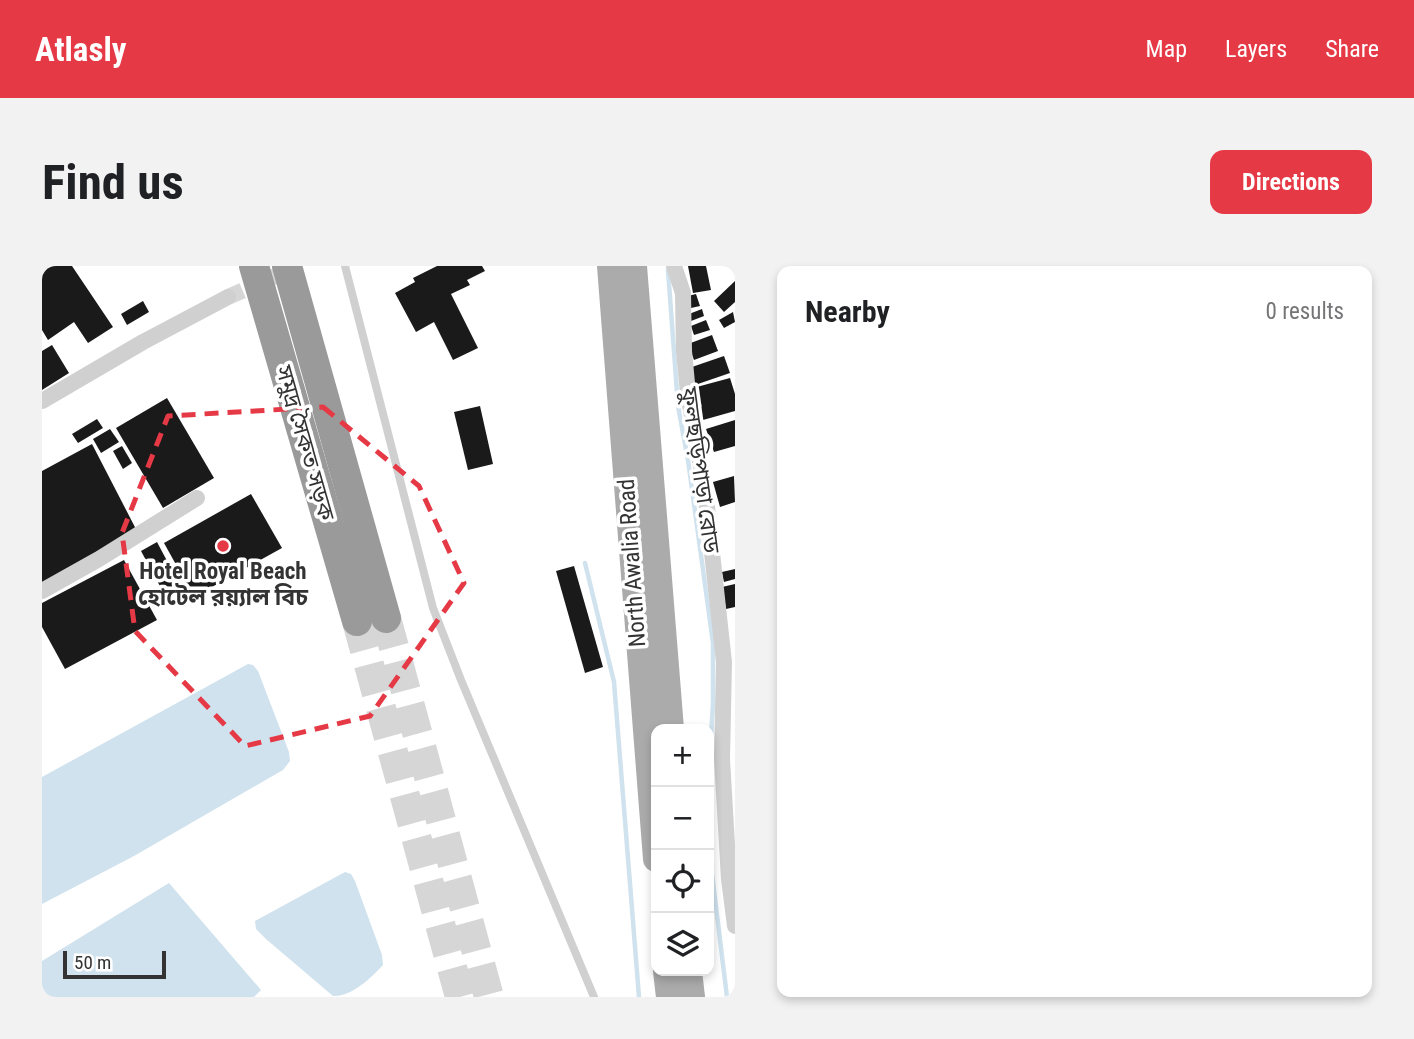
<!DOCTYPE html>
<meta charset="utf-8">
<style>
:root{--surface:#fff;--page:#f2f2f2;--text:#202124;--muted:#757577;--line:#e0e0e0;--accent:#e63946}
body{margin:0;font-family:"Roboto Condensed","Noto Sans Bengali",sans-serif;background:var(--page);color:var(--text)}
.controls{position:absolute;right:21px;bottom:21px;display:grid;overflow:hidden;border-radius:14px;box-shadow:0 4px 10px #0003}
.controls button{width:63px;height:63px;display:grid;place-items:center;padding:0;border:0;border-bottom:2px solid var(--line);background:var(--surface);color:var(--text);font:35px sans-serif}
.scale{position:absolute;left:21px;bottom:18px;width:103px;box-sizing:border-box;padding-left:7px;border:4px solid #333;border-top:0;font-size:19px;line-height:24px;white-space:nowrap;color:#333;-webkit-text-stroke:5px #fff;paint-order:stroke}
.list{margin:0;padding:0;list-style:none}
h2{display:flex;justify-content:space-between;align-items:center;height:91px;margin:0;padding:0 28px;font-size:30px}
h2 small{font-size:23px;font-weight:400;color:var(--muted)}
.icon{flex:none;width:38px;height:38px;fill:none;stroke:currentColor;stroke-width:2;stroke-linecap:round;stroke-linejoin:round}
.map{position:relative;flex:none;width:693px;height:731px;overflow:hidden;border-radius:14px}
header{display:flex;align-items:center;gap:42px;box-sizing:border-box;height:98px;padding:0 35px;background:var(--accent);color:#fff}
header strong{font-size:33px}
nav{display:flex;gap:38px;margin-inline-start:auto;font-size:24px}
.intro{display:flex;align-items:center;justify-content:space-between;box-sizing:border-box;height:168px;padding:0 42px}
h1{margin:0;font-size:49px}
.button{padding:18px 32px;border-radius:14px;background:var(--accent);color:#fff;font-size:24px;font-weight:700}
main{display:flex;gap:42px;padding:0 42px}
aside{flex:1;background:var(--surface);border-radius:14px;box-shadow:0 4px 10px #0003}
.map>svg:first-child{display:block}
.water{fill:#cfe2ee}
.lines{fill:none;stroke-linecap:round;stroke-linejoin:round}
.stream{stroke:#cfe2ee;stroke-width:4.5}
.building{fill:#1a1a1a}
.minor-tunnel{stroke:#d6d6d6;stroke-width:16;stroke-dasharray:16 8;stroke-linecap:butt}
.motorway-tunnel{stroke:#d6d6d6;stroke-width:30;stroke-dasharray:30 15;stroke-linecap:butt}
.service{stroke:#d0d0d0;stroke-width:8}
.minor{stroke:#d0d0d0;stroke-width:16}
.primary{stroke:#ababab;stroke-width:26}
.motorway{stroke:#9a9a9a;stroke-width:30}
.marked{fill:none;stroke:#e63946;stroke-width:5;stroke-dasharray:14 9;stroke-linejoin:round}
.poi-dot{fill:#e63946;stroke:#fff;stroke-width:2.5}
.labels{text-anchor:middle;dominant-baseline:central;stroke-width:7;stroke-linejoin:round;paint-order:stroke}
.street-label{font-size:23px;fill:#333;stroke:#fff}
.poi-label{font-size:23px;font-weight:bold;fill:#333;stroke:#fff}
</style>
<header>
<strong>Atlasly</strong>
<nav><a>Map</a><a>Layers</a><a>Share</a></nav>
</header>
<div class="intro"><h1>Find us</h1><a class="button">Directions</a></div>
<main>
<div class="map">
<svg width="693" height="731" viewBox="0 0 693 731">
<rect width="100%" height="100%" fill="#fff"/>
<g class="water">
<path d="M206,398L211,399L216,405L247,486L248,495L241,504L92,590L0,638V511Z"/>
<path d="M303,606L309,608L313,615L340,689L341,699C329,712 309,731 291,730L224,673L214,663L213,655Z"/>
<path d="M127,617L219,724L212,731H0V695Z"/>
</g>
<g class="lines">
<g class="stream">
<path d="M626,4L636,140L646,194L671,377V437L668,488L670,608L685,731"/>
<path d="M543,297L572,416L597,731"/>
</g>
</g>
<g class="building">
<path d="M0,0H30L71,61L46,77L32,56L6,74L0,64Z"/>
<path d="M395,0H440L443,5L425,14L428,19L409,28L436,82L411,94L392,56L374,66L353,27L373,16L371,12Z"/>
<path d="M646,0H664L669,24L651,27Z"/>
<path d="M693,15V36L682,46L672,35Z"/>
<path d="M654,28L658,40L649,42L646,30Z"/>
<path d="M101,35L107,46L85,59L79,48Z"/>
<path d="M660,43L662,50L649,55L647,48Z"/>
<path d="M691,46L693,56L682,62L677,54Z"/>
<path d="M664,54L668,64L652,69L649,60Z"/>
<path d="M670,69L676,85L652,94L646,78Z"/>
<path d="M10,79L27,107L0,124V85Z"/>
<path d="M682,90L688,107L653,119L647,102Z"/>
<path d="M688,112L693,128V145L661,154L651,122Z"/>
<path d="M125,132L172,212L121,242L74,162Z"/>
<path d="M438,140L451,198L426,204L412,146Z"/>
<path d="M55,153L61,162L36,177L30,168Z"/>
<path d="M693,154V180L672,186L664,163Z"/>
<path d="M68,163L77,176L59,187L51,173Z"/>
<path d="M50,178L96,267L0,319V205Z"/>
<path d="M80,180L90,197L81,203L71,185Z"/>
<path d="M692,210L693,236L678,241L671,216Z"/>
<path d="M209,228L240,282L152,331L122,277Z"/>
<path d="M115,276L142,327L126,335L99,285Z"/>
<path d="M82,294L115,354L23,403L0,361V337Z"/>
<path d="M532,300L561,401L543,407L514,305Z"/>
<path d="M693,303V313L682,316L680,306Z"/>
<path d="M693,318V341L684,343L680,321Z"/>
</g>
<g class="lines">
<path class="minor-tunnel" d="M186,31L252,2"/>
<g class="motorway-tunnel">
<path d="M344,352L447,731"/>
<path d="M315,355L418,731"/>
</g>
<path class="service" d="M303,0L391,342L419,414L552,731"/>
<g class="minor">
<path d="M632,0L641,27L642,85L646,128L663,223L682,396L680,493L687,613L693,660"/>
<path d="M0,135L101,76L186,31"/>
<path d="M0,325L57,293L155,232"/>
</g>
<g class="primary">
<path d="M568,0L614,593"/>
<path d="M592,0L629,463"/>
<path d="M624,705L627,731"/>
<path d="M647,705L650,731"/>
</g>
<g class="motorway">
<path d="M212,0L315,355"/>
<path d="M245,0L344,352"/>
</g>
</g>
<path class="marked" d="M281,141L377,220L422,317L328,450L203,480L93,365L80,267L126,150Z"/>
<circle class="poi-dot" cx="181" cy="280" r="7"/>
<g class="labels">
<g class="street-label">
<text transform="translate(263 177) rotate(74)">সমুদ্র সৈকত সড়ক</text>
<text transform="translate(658 204) rotate(82)">ফুলছড়িপাড়া রোড</text>
<text transform="translate(590 297) rotate(-94)">North Awalia Road</text>
</g>
<g class="poi-label">
<text x="181" y="305">Hotel Royal Beach<tspan x="181" dy="26">হোটেল রয়্যাল বিচ</tspan></text>
</g>
</g>
</svg>
<div class="controls">
<button>+</button>
<button>−</button>
<button><svg class="icon" aria-label="locate" viewBox="0 0 24 24"><circle cx="12" cy="12" r="6"/><path d="M12 2v4M12 18v4M2 12h4M18 12h4"/></svg></button>
<button><svg class="icon" aria-label="layers" viewBox="0 0 24 24"><path d="M12 4l9 5-9 5-9-5zM3 14l9 5 9-5"/></svg></button>
</div>
<div class="scale">50 m</div>
</div>
<aside>
<h2>Nearby<small>0 results</small></h2>
<ul class="list">
</ul>
</aside>
</main>
